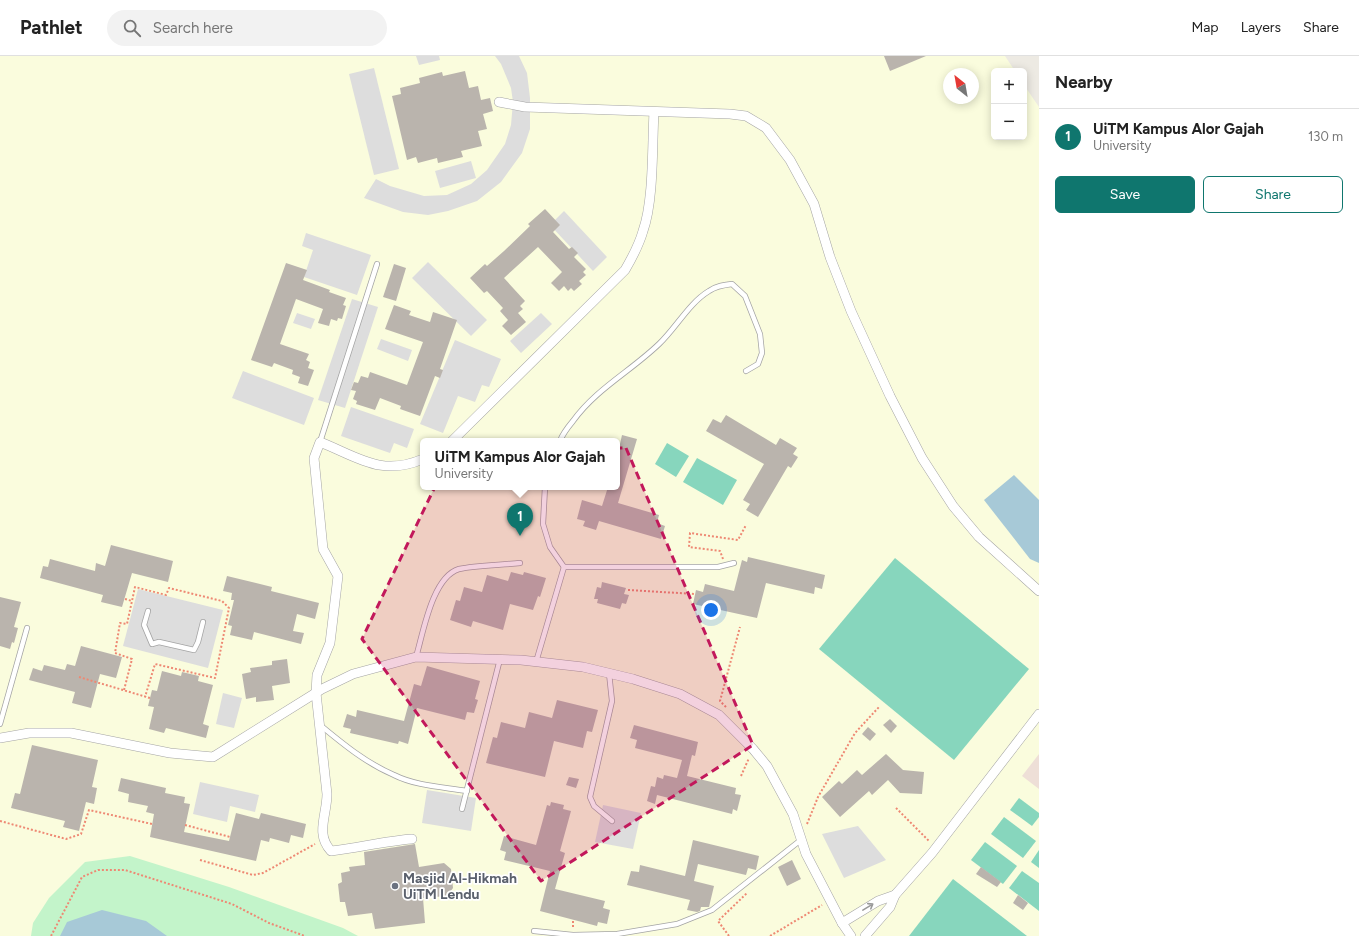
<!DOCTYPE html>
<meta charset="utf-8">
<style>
:root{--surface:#fff;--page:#f2f2f2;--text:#222;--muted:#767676;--line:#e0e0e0;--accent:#0f766e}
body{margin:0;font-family:Figtree,sans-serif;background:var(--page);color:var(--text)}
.controls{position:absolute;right:12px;top:12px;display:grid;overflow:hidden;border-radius:6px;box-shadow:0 2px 10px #0003}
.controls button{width:36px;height:36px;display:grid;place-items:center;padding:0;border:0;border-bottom:1px solid var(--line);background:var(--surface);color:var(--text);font:20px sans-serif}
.compass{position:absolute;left:943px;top:12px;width:36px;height:36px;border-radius:50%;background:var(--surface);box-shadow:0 2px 10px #0003;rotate:329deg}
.you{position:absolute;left:711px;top:554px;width:14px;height:14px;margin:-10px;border:3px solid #fff;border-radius:50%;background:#1a73e8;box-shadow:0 0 0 6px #1a73e833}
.badge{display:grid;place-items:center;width:26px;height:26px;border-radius:50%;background:var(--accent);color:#fff;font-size:13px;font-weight:700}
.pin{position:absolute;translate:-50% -33px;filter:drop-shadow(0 1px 2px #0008)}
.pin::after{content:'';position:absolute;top:21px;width:14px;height:12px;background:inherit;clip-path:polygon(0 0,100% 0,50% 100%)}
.popup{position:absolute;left:420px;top:382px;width:200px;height:52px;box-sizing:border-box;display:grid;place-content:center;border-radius:6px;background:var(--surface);filter:drop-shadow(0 1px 3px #0005);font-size:13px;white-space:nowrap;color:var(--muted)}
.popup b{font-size:15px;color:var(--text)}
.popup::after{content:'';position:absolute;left:50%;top:100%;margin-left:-8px;border:8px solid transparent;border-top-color:var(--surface)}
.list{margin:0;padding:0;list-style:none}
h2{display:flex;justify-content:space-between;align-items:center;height:52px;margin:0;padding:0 16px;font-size:17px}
h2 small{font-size:13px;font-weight:400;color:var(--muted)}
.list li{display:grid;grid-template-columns:26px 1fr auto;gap:12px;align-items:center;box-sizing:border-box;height:56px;padding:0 16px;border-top:1px solid var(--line)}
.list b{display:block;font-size:15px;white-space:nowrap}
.list p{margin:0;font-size:13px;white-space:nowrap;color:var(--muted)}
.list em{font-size:13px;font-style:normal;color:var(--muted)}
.actions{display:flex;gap:8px;padding:12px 16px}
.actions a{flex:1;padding:9px 0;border:1px solid var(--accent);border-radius:6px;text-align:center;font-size:14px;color:var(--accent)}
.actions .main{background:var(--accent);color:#fff}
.icon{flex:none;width:22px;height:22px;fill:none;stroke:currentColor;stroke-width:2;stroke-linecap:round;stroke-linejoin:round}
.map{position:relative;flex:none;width:1039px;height:880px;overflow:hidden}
header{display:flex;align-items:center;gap:24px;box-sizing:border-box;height:56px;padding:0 20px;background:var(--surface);border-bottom:1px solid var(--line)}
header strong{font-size:19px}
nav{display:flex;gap:22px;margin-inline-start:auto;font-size:14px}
.search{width:280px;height:36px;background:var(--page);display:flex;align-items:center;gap:10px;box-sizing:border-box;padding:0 14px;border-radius:22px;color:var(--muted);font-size:15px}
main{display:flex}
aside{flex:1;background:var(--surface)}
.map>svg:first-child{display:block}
.education{fill:#fafcdd;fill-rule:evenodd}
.military{fill:#eedfd7}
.park{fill:#c3f4ca}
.pitch{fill:#87d6bd}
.parking{fill:#ddd}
.water{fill:#a7c9d7}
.building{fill:#bab4ad}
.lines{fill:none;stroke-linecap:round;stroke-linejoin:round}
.service-casing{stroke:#a4a4a4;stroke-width:6}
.minor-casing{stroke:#a4a4a4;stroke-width:10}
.path{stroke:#ee8873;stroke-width:2;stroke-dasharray:2 2;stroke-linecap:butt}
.service{stroke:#fff;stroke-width:4.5}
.minor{stroke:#fff;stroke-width:9}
.oneway{stroke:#999}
.marked{fill:#c2185b;fill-opacity:0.2;stroke:#c2185b;stroke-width:3;stroke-dasharray:8 5;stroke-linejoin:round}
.worship-dot{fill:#6b7280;stroke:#fff;stroke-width:1.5}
.labels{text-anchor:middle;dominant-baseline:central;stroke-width:3.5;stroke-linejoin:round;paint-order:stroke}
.worship-label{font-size:14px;font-weight:bold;fill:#5b616d;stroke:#fff;text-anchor:start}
</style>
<header>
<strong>Pathlet</strong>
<div class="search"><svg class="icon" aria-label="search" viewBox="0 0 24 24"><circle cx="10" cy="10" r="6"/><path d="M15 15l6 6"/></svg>Search here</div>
<nav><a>Map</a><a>Layers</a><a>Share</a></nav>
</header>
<main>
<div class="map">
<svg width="1039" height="880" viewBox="0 0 1039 880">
<rect width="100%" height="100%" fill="#edeae3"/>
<path class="education" d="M0,0H1005L1015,15H994V81H1024V29L1039,51V880H0ZM949,18H973V42H949ZM423,385H617V431H423Z"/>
<path class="military" d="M1039,698V733L1022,720Z"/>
<path class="park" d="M130,800L229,831L343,872L358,880H31L33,867L49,842L85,806Z"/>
<g class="pitch">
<path d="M667,387L689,400L676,421L655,408Z"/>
<path d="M697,402L737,424L723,449L683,426Z"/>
<path d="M895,502L1029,613L954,704L819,593Z"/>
<path d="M1019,742L1039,757V761L1032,770L1010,754Z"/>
<path d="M1004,761L1036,785L1023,802L991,778Z"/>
<path d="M985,786L1017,810L1003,828L971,804Z"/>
<path d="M1039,794V812L1031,806Z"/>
<path d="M1022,815L1039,827V855L1009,832Z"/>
<path d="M953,823L1027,880H909Z"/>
</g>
<g class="parking">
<path d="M416,0H439L440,4L419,9Z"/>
<path d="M495,0H519L527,17L530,42V73L522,97L501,126L477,145L448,155L428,159L403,156L364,142L376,123L390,130L424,140L447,139L471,128L487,114L505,88L511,69L513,46L511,32L501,8Z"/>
<path d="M374,12L399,113L374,119L349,18Z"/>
<path d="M471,105L476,122L440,132L435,115Z"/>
<path d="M564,155L607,201L593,215L550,169Z"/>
<path d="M306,177L371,199L357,239L304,221L313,194L302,190Z"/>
<path d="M428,206L487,264L471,280L412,222Z"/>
<path d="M352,243L378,251L345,352L318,344Z"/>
<path d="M297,257L315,263L311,273L293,267Z"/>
<path d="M541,257L552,268L521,297L510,285Z"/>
<path d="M381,283L412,294L408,305L377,293Z"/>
<path d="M455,284L501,303L489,331L482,329L475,346L458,340L443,377L420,368Z"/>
<path d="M243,315L314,342L304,369L232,342Z"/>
<path d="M351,351L414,373L407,392L394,387L390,397L341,380Z"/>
<path d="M138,533L223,554L208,612L123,590Z"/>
<path d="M223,637L242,642L234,672L216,668Z"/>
<path d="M200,726L259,739L255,756L230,750L227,766L193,758Z"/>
<path d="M427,734L476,742L471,775L422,767Z"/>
<path d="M603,749L641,757L633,793L595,786Z"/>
<path d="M858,770L886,804L844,822L822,778Z"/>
</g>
<g class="water">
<path d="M1014,419L1039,444V507L1030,503L984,444Z"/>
<path d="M102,854L146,865L167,880H60L67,866Z"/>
</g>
<g class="building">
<path d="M884,0H926L890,15Z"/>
<path d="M465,15L469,32L478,30L481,44L490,42L493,55L483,58L487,73L478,75L482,90L461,95L463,101L438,107L437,102L418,107L416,101L407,104L392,40L401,38L400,32L420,27L419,22L442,16L443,20Z"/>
<path d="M545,153L560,169L553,176L569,193L572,191L578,197L574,201L586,213L583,216L586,219L579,225L582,228L574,235L571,232L568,235L564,230L559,235L551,227L562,216L538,191L504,222L525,245L520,250L523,253L518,257L526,266L511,279L502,270L508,264L500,255L503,252L487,235L484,237L470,222L485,208L487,210L504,195L530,170L528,168Z"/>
<path d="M286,207L307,214L303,224L330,234L329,236L346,242L343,249L346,250L342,263L338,262L337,265L331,263L329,270L318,267L323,253L296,243L280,288L309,298L306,304L310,306L308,312L314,314L308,330L298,327L300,321L292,318L293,314L274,307L272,311L251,304Z"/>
<path d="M394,208L406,212L396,245L383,241Z"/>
<path d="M394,249L411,255L409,259L430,266L433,256L457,264L440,313L443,314L440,322L435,320L420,360L400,353L401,350L380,342L375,354L356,348L357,345L353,343L356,335L351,334L354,326L358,327L361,320L368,322L370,316L407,329L423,286L385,273Z"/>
<path d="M726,359L776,389L780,382L797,392L793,398L798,401L791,412L788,410L758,461L746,454L750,448L743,444L764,408L706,375L713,363L721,367Z"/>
<path d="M622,379L637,383L618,447L659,459L657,467L665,470L661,483L599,465L596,474L583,470L585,465L577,463L582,444L602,450L608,431H617V387L620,388Z"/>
<path d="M111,489L173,505L168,526L132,517L122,551L101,546L103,539L40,522L43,510L48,511L50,503L95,515L96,507L105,510Z"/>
<path d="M748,501L825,519L822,533L815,531L814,538L766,527L757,562L693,548L696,534L703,536L705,528L734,535L742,504L747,506Z"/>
<path d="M511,516L523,519L524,516L546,522L540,541L538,540L533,554L510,548L503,574L473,565L471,571L450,564L456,544L460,545L464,531L482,536L487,519L508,525Z"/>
<path d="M227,520L272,531L271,535L319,547L315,563L297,558L293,575L304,577L301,588L254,576L252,584L230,579L232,570L228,569L234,544H231L232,537L223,535Z"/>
<path d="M602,526L626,532L624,538L629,539L626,548L622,547L620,553L597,547L598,543H594L597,531L601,532Z"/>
<path d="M0,541L21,546L14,571L18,572L14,587L12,586L10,593L0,590Z"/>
<path d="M81,590L122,601L116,622L100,618L91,652L72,647L75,636L29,624L33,612L42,615L44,609L65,614L67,608L75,610Z"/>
<path d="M287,603L290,627L272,630L274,644L256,646V641L246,643L242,618L251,616L250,612L272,609V605Z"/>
<path d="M427,610L480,625L475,643L478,644L474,657L467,656L465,664L417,652L408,688L399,685L398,688L350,677L351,673L343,671L347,658L356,661L357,654L404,665L414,628L421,630Z"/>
<path d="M162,615L181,620L182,616L199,620L198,625L213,629L203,668L209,670L206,682L166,672L164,677L149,673L154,651L148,650L152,634L157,635Z"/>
<path d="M557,644L598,654L592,676L587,675L583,692L554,685L545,721L486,707L493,681L497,682L501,666L525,672L529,656L552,662Z"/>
<path d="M890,663L897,670L891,677L883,669Z"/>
<path d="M634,669L698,686L695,700L692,699L687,720L736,732L735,738L741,739L737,755L733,753L732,758L657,739L655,748L647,745L651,730L655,731L657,721L663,723L664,719L677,722L682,704L635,692L637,684L630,682Z"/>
<path d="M868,671L876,678L870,685L862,678Z"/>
<path d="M32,689L98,704L92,731L97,732L94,748L86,746L79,775L63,771L65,765L11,752L15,737L20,738Z"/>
<path d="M886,698L903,714L924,716L922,738L900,737L888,724L872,739L869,735L840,761L822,741L839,725L842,728L857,714L862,719Z"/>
<path d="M569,721L579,723L576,732L566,729Z"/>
<path d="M121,722L166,732L165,737L185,741L184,747L190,748L184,776L229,785L236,757L259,763L261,757L306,768L303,782L291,779L289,787L270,782L269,786L261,784L256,805L150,781L154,758L146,756L148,750L128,746L129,738L118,735Z"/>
<path d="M551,746L564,749L563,753L571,755L560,795L565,797L555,833L605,845L603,852L610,854L607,868L598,866L597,870L540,855L550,815L504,804L506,796L500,794L504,780L536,789L547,749L550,750Z"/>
<path d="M693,784L759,800L756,814L748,812L746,819L698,808L694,825L714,830L709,851H701L700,855L697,856L687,854L690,844L627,829L631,815L639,816L640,809L685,820Z"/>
<path d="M415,788L419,811L444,807L451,813L453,832L447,840L423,842L425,867L375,873L372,857L348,860L345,846H340L338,828L342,826L341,817L350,815L349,811L365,809L364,796Z"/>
<path d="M792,804L801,823L787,830L778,811Z"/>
<path d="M981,811L1001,826L997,831L976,818Z"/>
<path d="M1018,839L1028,847L1023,854L1013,847Z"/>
</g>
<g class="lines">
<g class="service-casing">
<g id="service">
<path d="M560,385C563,377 568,371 573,365C596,333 631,315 659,288C676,272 689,247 709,235C716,230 724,229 732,228L745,240L760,278L762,297L758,308L746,315"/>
<path d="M320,386L377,208"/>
<path d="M545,431L543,468L550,491L564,511"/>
<path d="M564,511H718L734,507"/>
<path d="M148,555L144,569L152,588L159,586L194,594L198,586L203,566"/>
<path d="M416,601C423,578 432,521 459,513C476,509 502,509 520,507"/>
<path d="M536,606L564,511"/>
<path d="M609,617L612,645L590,741L594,750L612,765"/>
<path d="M0,668L27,572"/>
<path d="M320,669C343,688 366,707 394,719C416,730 443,731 467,735"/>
<path d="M462,753L500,603"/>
<path d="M534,875L573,879L617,878L677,868L712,854L802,783"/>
</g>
</g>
<g class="minor-casing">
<g id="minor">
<path d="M499,46L525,51L730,58L746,60L766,72L790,104L814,148L830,201L851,255L890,340L922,402L953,450L979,481L1039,535"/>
<path d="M452,385L625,214C632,202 639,189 643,175C654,144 652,90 654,56"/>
<path d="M0,682L29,677H71L170,697L213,701L322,633L353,618L416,601L521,604L583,611L633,623L680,638L719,659L753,693L767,710L793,758L806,798L842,867L851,880"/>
<path d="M412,783C385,785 358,792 331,795C315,778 327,759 327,738L316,637L317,619L330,587L338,520L323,493L314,402L320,386C358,401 381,421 423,403"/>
<path d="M842,867L878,845L895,839"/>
<path d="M865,880L890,851L895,839L932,797L1039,658"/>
</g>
</g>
<g class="path">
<path d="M723,503L720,495L689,491L690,477L738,484L746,469"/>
<path d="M628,534L695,538"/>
<path d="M125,543L132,545"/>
<path d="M79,621L150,642"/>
<path d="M124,634L132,603L115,597L120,567L127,568L135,531L166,539L169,532L222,545L229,552L215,622L155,608L145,641"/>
<path d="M726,651L720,645L740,571"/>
<path d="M741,720L749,702"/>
<path d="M896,752L929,785"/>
<path d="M0,765L66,783L81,778L89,754L152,768"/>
<path d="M807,768L818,741L855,677L879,651"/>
<path d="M185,769L230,781"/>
<path d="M200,804L253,819L263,817L315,788"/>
<path d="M573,871V864"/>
<path d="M51,880L82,821L98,814H125L232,848L269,867L305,880"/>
<path d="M729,880L718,865L747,837"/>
<path d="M770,880L822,849"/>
</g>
<use href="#service" class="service"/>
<use href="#minor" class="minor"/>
</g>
<defs><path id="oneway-shaft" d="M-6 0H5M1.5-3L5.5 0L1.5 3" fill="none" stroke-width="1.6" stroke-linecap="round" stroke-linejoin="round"/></defs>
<use class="oneway" href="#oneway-shaft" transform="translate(868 851) rotate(-31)"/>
<path class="marked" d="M626,392L753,689L541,825L362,583L453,393Z"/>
<circle class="worship-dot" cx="395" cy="830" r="4"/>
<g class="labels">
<g class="worship-label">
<text x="403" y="822">Masjid Al-Hikmah<tspan x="403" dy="16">UiTM Lendu</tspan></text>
</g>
</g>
</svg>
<div class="controls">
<button>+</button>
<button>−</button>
</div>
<svg class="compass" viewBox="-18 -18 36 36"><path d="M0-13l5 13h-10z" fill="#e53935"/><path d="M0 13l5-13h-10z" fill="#767676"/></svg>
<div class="you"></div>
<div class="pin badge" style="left:520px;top:480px">1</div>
<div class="popup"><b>UiTM Kampus Alor Gajah</b>University</div>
</div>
<aside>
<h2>Nearby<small></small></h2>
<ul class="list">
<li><span class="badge">1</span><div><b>UiTM Kampus Alor Gajah</b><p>University</p></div><em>130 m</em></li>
</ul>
<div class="actions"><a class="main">Save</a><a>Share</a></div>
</aside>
</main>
